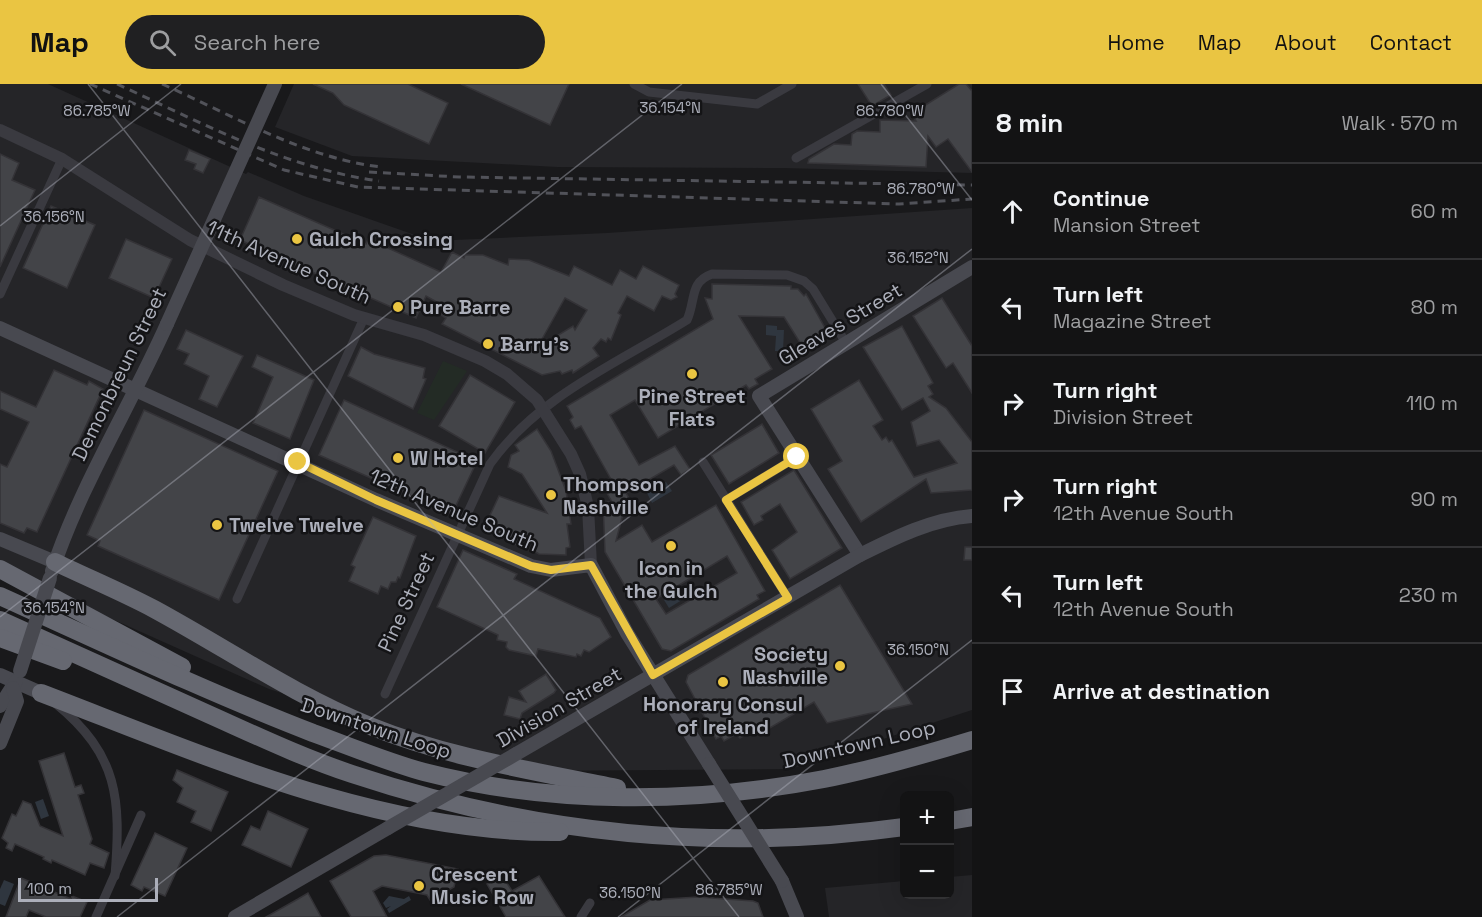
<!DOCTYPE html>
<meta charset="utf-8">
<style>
:root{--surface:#131314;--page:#202022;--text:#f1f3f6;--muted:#9d9ea0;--line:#323234;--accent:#eac542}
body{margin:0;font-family:"Space Grotesk",sans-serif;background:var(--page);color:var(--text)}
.controls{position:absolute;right:18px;bottom:18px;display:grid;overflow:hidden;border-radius:9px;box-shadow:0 6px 24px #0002}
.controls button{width:54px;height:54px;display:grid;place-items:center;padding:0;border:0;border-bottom:2px solid var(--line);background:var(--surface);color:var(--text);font:30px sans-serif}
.scale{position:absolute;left:18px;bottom:15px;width:140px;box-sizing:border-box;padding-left:6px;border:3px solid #acafba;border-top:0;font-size:16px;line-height:21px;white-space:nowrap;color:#acafba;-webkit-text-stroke:4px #141416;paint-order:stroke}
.stop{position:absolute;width:18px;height:18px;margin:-14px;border:4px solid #eac542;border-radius:50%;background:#fff}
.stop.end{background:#eac542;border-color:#fff;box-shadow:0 2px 6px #0008}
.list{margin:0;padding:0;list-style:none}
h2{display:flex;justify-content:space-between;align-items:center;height:78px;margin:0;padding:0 24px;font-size:26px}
h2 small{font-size:20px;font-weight:400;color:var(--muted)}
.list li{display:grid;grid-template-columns:39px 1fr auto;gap:18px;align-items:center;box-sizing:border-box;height:96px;padding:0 24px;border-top:2px solid var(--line)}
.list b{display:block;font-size:22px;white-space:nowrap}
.list p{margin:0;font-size:20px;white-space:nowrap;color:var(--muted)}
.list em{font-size:20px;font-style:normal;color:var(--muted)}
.icon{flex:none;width:33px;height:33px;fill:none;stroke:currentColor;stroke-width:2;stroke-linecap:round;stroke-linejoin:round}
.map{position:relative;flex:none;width:972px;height:833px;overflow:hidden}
header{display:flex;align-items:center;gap:36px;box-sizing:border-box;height:84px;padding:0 30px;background:var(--accent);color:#111}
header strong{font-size:28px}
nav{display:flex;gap:33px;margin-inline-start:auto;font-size:21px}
.search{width:420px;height:54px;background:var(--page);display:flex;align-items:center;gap:15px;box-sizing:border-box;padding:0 21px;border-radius:33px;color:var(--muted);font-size:22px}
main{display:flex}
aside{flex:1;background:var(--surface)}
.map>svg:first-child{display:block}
.built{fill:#252528}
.green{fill:#232b25}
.water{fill:#2f363f}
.building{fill:#434448;stroke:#343337;stroke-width:1.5;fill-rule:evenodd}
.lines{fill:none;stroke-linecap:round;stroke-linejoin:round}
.minor{stroke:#3a3a40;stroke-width:9}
.tertiary{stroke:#3a3a40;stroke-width:12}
.secondary{stroke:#484950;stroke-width:14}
.motorway{stroke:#666871;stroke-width:18}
.rail{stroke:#515259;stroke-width:3;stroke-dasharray:8 6;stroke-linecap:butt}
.secondary-bridge{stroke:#484950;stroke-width:14}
.route{stroke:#eac542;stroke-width:8}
.ticks{fill:none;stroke:#acafba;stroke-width:1.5;stroke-opacity:0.45}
.poi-dot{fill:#eac542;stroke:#141416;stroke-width:2}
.labels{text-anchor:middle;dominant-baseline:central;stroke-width:5;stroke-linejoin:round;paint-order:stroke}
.poi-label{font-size:20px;font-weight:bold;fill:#acafba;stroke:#141416;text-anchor:start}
.street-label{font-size:20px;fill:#acafba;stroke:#141416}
.ticks-label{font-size:15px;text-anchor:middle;fill:#acafba;stroke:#141416;stroke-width:5;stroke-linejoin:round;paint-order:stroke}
</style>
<header>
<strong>Map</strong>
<div class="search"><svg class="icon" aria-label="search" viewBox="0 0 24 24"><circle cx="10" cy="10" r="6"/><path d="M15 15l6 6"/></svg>Search here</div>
<nav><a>Home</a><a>Map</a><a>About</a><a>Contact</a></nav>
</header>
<main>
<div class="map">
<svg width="972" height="833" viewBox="0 0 972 833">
<rect width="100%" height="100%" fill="#19191b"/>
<g class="built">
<path d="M0,0H48L246,90L248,88L304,112L432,157L607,149L972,124V626L791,685L524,687L269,605L0,485Z"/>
<path d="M294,0H972V89L783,84L557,83L352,72L275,43Z"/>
<path d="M972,791V833H829L825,804L904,797V810H950V793Z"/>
</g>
<path class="green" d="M443,277L467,287L434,336L417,329Z"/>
<g class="water">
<path d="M766,241L777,242V246H784L783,267H775L776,252L766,251Z"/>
<path d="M666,398L672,407L652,419L647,409Z"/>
<path d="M680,506L685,514L669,524L664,516Z"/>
<path d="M43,715L49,732L41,735L35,718Z"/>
<path d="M4,796L14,800L5,822L0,820V805Z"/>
<path d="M389,812L404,815L409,812L411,816L389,829L387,825L391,822L386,824L383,819Z"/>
</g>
<g class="building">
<path d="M313,0H408L448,19L429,60L344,21L333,9Z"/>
<path d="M461,0H569L550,41Z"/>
<path d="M858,0H884L891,11L872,22Z"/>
<path d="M959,0H966L972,7V88L948,55L936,63L928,52L926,83L808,79L809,75L834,60L851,61L852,50L857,47L880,48V36L916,37L911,30Z"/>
<path d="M189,66L210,75L203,89L194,85L196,80L185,76Z"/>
<path d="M0,70L19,79L12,96L35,106L0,183Z"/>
<path d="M259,113L366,160L368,155L441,188L452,168L464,174L465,171H483L508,181L509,175L529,176L569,192L574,182L612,201L620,186L636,195L643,182L679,201L675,210L677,213L671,216L662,212L654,227L627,212L618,229L621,231L611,256L608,254L606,258L601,255L593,264L599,272L573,289L572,286L562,290L560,287L542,291L442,240L446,234L441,231L446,223L426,212L416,234L240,156ZM565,214L587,226L575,246L573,242L537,264Z"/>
<path d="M51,122L95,141L67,204L23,184Z"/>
<path d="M126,155L172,175L154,214L109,194Z"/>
<path d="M712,200L791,202V205H798L804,212L806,210L829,251L804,265L784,233L739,232L772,285L755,295L758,300L749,305L746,301L658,354L635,316L610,331L639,381L675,362L690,385L681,391L674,381L626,409L630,416L619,423L623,430L616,457L642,441L652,458L716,421L765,507L757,511L759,515L671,567L662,565L605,468L603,418H612L604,404L612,397L581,342L575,345L570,336L573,333L567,322L713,235L705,214L712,215ZM727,472L737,489L666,530L656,515Z"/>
<path d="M942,214L972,262V309L953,279L946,284L913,232Z"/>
<path d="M902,242L933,299L928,302L933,310L929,313L946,324L972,358V406L931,409L926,395L861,438L828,385L842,377L811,325L859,296L883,336L873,342L882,356L886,353L889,358L892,356L914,393L957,379L939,356L917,362L911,338L930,327L923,314L902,326L863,263Z"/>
<path d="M186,246L243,272L217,323L199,315L209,292L184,280L189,270L177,265Z"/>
<path d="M361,263L374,270L425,284L423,294L426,295L413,325L348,292Z"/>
<path d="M257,271L314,296L290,355L253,339L273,293L252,283Z"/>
<path d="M54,286L87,301L89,297L103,305L37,448L27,444L24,449L0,439V380L7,383L29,338L0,325V307L36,323Z"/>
<path d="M470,291L515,318L485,369L439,342Z"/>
<path d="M344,316L477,377L452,430L319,371Z"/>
<path d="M144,326L278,387L219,516L98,462L100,457L87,451Z"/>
<path d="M762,340L779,369L729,400L711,371Z"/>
<path d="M537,345L551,367L566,407L571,440H567L570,463L566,464V471L539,470L534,467L535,460L523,455L519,462L484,444L499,412L547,429L522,390L508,383L511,371L519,367L515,361Z"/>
<path d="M794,386L842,464L790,495L772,466L797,448L780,420L761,432L763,436L754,441L741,418Z"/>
<path d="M373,433L416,452L400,494L398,493L396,498H391L388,505L381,502L378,510L349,497L355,483L351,481Z"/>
<path d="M965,463H972V476H964Z"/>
<path d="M463,466L517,490L514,495L600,534L611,553L589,568L584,566L581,572L577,570L576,573L538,565L536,572L509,566L506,563L507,558L497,556L498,551L437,523Z"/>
<path d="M840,501L912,620L827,639L814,618L763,648L760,642L740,654L736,650L724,657L721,652L716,655L686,598L688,591Z"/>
<path d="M546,590L556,606L554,609L522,629L520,635L504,631L509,613L526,618L519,607Z"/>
<path d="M64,669L75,703L81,701L84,709L78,711L92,755L90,760L109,769L104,784L90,779L85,791L52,776L51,779L43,775L44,773L15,760L12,767L6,764L8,759L2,754L12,730L16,732L23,717L31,720L40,742L63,752L39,677Z"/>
<path d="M177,686L228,708L211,747L191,738L196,727L177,718L183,704L173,696Z"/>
<path d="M268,727L308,745L291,783L242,761L251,742L260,746Z"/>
<path d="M155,749L187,764L165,812L144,803L142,807L131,801Z"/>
<path d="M386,771L458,785L454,803L430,816L427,811L382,802L373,807L387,833H351L330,797L374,772Z"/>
<path d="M502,791L512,807L539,792L565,833H506L487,800Z"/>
<path d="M21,794L71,815L72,812L87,818L80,833H46L29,826L26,833H6Z"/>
<path d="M308,809L321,833H266L298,815Z"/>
<path d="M698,813L753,817L758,819L763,833H621L650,816Z"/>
</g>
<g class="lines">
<g class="minor">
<path d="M634,0L649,8L757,20L792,0"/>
<path d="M796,74L927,0"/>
<path d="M0,210L62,75"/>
<path d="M703,378L788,514"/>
<path d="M726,416L797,373"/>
<path d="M237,515L364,234"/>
<path d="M385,610L490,380C538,312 618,279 687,236C696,217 689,198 712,190L787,191L804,197L813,205L846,259"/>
<path d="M55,619C119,671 121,715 115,792"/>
<path d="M96,833L141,731"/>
<path d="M581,833L590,819"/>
</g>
<path class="tertiary" d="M0,46L62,75L190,156L283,201L354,231L424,251L485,277L507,290L537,316L571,370L580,390L588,423L591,481"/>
<g class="secondary">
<path d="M0,244L376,416L531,482L551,486L591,481L627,549L709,680"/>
<path d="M0,455L55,478"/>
<path d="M860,471L759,312L972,183"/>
<path d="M52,487C81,400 130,323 167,240"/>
<path d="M0,591L41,609"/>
<path d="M0,622L16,597"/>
<path d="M0,659L17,617L13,604"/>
<path d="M516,670L860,471C896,453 932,435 972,432"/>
<path d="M782,797L797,833"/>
<path d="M235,833L388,744"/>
</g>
<g class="motorway">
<path d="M55,478C88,494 122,508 154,525C226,564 294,611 370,642C449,674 535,687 617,704"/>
<path d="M0,485L182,583"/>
<path d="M0,512C104,559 207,608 313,649C349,662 387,678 424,688C553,721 694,720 824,695C874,685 923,671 972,656"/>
<path d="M0,536C69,567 138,599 208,630C255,651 303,674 352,690C532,750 716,769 904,743"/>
<path d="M0,554L63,577"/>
<path d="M41,609C206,672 380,750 560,748"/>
<path d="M950,737L972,733"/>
</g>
<g class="rail">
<path d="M90,0L284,86L358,103L899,120L972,115"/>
<path d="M117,0C202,39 285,84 379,97"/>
<path d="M162,0C232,31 304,74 381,83"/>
<path d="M369,88L459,93L972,101"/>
</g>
<g class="secondary-bridge">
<path d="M167,240L275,0"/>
<path d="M20,587L50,494"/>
<path d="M709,680L782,797"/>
<path d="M388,744L516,670"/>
</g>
</g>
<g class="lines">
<path class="route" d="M298,378L376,416L531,482L551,486L591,481L653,591L788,514L726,416L797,373"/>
</g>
<path class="ticks" d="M88,0L739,833M881,0L972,116M0,142L181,0M0,533L682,0M117,833L972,165M618,833L972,556"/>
<g class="poi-dot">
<circle cx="297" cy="155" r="6"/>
<circle cx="398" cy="223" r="6"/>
<circle cx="488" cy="260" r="6"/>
<circle cx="692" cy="290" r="6"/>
<circle cx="398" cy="374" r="6"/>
<circle cx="551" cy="411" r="6"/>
<circle cx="217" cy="441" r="6"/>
<circle cx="671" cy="462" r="6"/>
<circle cx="840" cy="582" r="6"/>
<circle cx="723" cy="598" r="6"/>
<circle cx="419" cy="802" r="6"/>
</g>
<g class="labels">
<g class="poi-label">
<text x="309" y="155">Gulch Crossing</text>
<text x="410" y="223">Pure Barre</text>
<text x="500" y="260">Barry's</text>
<text x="692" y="312" text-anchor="middle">Pine Street<tspan x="692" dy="23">Flats</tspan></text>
<text x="410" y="374">W Hotel</text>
<text x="563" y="400">Thompson<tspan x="563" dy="23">Nashville</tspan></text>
<text x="229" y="441">Twelve Twelve</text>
<text x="671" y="484" text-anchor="middle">Icon in<tspan x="671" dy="23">the Gulch</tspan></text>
<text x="828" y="570" text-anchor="end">Society<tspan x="828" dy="23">Nashville</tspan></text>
<text x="723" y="620" text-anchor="middle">Honorary Consul<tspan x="723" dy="23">of Ireland</tspan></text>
<text x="431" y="790">Crescent<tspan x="431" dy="23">Music Row</tspan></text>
</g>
<g class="street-label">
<text transform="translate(289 178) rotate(24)">11th Avenue South</text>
<text transform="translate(840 240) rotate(-31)">Gleaves Street</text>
<text transform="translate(119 290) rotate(-64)">Demonbreun Street</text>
<text transform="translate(454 426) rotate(23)">12th Avenue South</text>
<text transform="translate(406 518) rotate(-65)">Pine Street</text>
<text transform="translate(559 623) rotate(-30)">Division Street</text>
<text transform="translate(376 644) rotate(18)">Downtown Loop</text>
<text transform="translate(859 660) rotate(-13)">Downtown Loop</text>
</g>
</g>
<g class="ticks-label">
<text x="670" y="29">36.154°N</text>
<text x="97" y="32">86.785°W</text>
<text x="890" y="32">86.780°W</text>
<text x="921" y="110">86.780°W</text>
<text x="54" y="138">36.156°N</text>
<text x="918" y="179">36.152°N</text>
<text x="54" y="529">36.154°N</text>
<text x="918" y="571">36.150°N</text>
<text x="729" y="811">86.785°W</text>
<text x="630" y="814">36.150°N</text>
</g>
</svg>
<div class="controls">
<button>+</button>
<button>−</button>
</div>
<div class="scale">100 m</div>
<div class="stop" style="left:797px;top:373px"></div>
<div class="stop end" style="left:298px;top:378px"></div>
</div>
<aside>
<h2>8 min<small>Walk · 570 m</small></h2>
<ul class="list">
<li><svg class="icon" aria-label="ahead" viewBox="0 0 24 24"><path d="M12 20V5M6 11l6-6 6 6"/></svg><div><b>Continue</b><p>Mansion Street</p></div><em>60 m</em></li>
<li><svg class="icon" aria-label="left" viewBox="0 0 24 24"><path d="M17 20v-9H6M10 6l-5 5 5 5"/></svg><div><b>Turn left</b><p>Magazine Street</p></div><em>80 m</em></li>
<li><svg class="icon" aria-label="right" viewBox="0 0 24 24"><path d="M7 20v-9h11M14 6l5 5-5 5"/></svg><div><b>Turn right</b><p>Division Street</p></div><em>110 m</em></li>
<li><svg class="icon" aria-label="right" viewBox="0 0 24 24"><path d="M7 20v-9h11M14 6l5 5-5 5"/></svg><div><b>Turn right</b><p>12th Avenue South</p></div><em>90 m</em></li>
<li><svg class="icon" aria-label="left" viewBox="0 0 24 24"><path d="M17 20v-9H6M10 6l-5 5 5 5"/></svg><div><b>Turn left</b><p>12th Avenue South</p></div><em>230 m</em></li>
<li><svg class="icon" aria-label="arrive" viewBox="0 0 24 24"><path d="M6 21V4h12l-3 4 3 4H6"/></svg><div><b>Arrive at destination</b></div></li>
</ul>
</aside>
</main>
